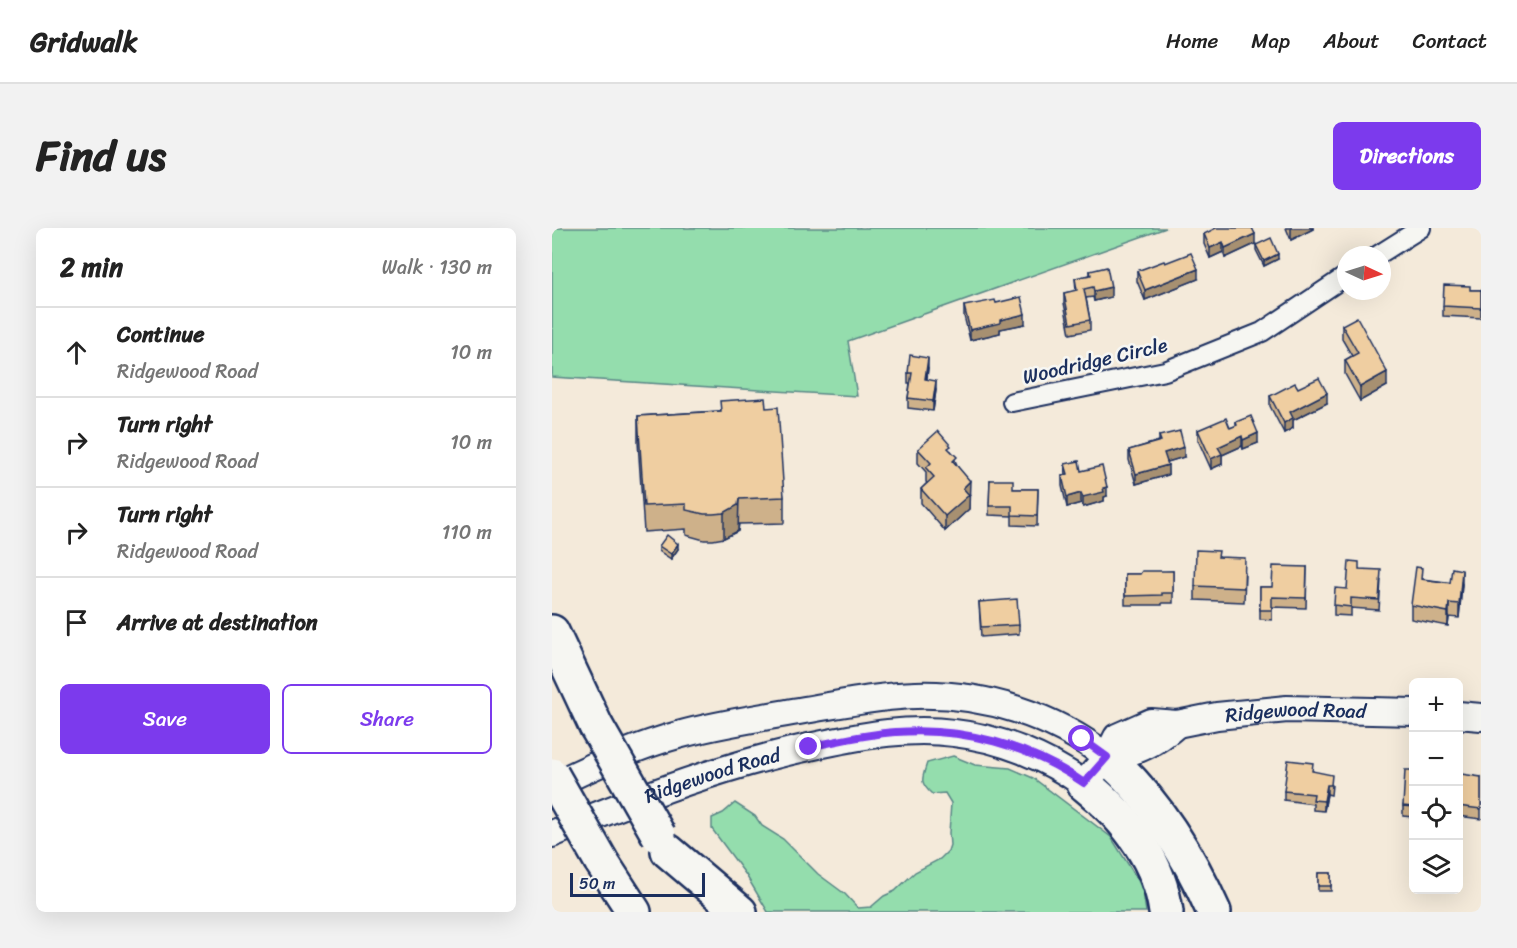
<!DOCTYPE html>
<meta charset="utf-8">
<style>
:root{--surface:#fff;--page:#f2f2f2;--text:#222;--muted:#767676;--line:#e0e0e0;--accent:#7c3aed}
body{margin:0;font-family:Sriracha,sans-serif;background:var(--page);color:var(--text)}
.controls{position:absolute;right:18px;bottom:18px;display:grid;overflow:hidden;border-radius:9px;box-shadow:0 6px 24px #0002}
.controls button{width:54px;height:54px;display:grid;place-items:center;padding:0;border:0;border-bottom:2px solid var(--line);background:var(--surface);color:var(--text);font:30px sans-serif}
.compass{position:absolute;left:785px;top:18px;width:54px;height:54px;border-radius:50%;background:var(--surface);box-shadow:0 6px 24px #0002;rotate:94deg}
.scale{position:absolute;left:18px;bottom:15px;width:135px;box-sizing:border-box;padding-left:6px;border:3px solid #1b2f5e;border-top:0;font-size:16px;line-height:21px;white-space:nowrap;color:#1b2f5e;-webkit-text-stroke:4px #f6f6f2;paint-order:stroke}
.stop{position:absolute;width:18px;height:18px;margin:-14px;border:4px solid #7c3aed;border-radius:50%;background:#fff}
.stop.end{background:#7c3aed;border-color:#fff;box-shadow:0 2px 6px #0008}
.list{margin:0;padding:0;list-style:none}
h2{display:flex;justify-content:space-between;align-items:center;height:78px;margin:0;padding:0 24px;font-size:26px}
h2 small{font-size:20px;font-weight:400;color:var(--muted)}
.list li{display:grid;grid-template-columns:39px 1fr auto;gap:18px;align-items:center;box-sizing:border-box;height:90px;padding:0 24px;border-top:2px solid var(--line)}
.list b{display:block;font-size:22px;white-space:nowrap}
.list p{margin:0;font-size:20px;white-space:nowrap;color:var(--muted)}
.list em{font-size:20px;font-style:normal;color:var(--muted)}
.actions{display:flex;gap:12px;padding:18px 24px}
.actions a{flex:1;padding:14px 0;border:2px solid var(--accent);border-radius:9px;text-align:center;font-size:21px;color:var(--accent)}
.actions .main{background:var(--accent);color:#fff}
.icon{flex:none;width:33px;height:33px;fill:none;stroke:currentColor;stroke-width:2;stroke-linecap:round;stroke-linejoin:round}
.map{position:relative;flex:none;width:929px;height:684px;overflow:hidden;border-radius:9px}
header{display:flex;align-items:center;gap:36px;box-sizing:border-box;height:84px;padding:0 30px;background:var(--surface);border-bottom:2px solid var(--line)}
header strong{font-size:28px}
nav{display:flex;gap:33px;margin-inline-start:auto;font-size:21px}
.intro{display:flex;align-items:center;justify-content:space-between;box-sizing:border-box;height:144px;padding:0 36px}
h1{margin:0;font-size:42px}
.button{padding:15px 27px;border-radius:9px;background:var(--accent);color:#fff;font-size:21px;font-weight:700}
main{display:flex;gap:36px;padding:0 36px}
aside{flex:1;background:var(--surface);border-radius:9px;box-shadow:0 6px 24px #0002}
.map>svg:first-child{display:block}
.green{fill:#94ddad;stroke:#588686;stroke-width:1.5}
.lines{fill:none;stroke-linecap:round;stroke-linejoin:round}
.minor-casing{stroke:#1b2f5e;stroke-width:22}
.secondary-casing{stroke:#1b2f5e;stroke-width:30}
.motorway-casing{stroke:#1b2f5e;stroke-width:38}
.minor{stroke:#f6f6f2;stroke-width:18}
.secondary{stroke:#f6f6f2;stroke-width:26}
.motorway{stroke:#f6f6f2;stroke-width:33}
.motorway-bridge-casing{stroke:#1b2f5e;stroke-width:38;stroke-linecap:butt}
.motorway-bridge{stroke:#f6f6f2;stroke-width:33}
.wall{fill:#ceb18a;stroke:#1b2f5e;stroke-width:1.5}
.shaded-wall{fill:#a79071;stroke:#1b2f5e;stroke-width:1.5}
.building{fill:#efcea1;stroke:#1b2f5e;stroke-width:1.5}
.route{stroke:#7c3aed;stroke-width:8}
.labels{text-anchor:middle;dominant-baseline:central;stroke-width:5;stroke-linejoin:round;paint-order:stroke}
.street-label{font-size:20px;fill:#1b2f5e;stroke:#f6f6f2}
</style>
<header>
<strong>Gridwalk</strong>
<nav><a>Home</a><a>Map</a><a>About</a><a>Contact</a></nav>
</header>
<div class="intro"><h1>Find us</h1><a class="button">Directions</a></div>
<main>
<aside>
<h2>2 min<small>Walk · 130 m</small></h2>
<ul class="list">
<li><svg class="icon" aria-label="ahead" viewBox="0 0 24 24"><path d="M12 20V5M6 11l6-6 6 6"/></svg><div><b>Continue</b><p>Ridgewood Road</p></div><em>10 m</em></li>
<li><svg class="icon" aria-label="right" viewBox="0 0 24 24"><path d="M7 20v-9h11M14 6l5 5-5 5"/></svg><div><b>Turn right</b><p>Ridgewood Road</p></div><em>10 m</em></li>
<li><svg class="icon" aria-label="right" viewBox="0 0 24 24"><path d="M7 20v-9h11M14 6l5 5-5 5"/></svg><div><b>Turn right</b><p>Ridgewood Road</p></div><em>110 m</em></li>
<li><svg class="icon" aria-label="arrive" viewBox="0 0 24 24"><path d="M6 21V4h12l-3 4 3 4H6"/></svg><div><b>Arrive at destination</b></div></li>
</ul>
<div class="actions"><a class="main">Save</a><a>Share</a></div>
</aside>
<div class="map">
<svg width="929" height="684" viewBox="0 0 929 684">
<rect width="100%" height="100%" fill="#f4eada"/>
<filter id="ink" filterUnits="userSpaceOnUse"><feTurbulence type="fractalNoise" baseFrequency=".0167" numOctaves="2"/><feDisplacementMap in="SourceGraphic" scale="12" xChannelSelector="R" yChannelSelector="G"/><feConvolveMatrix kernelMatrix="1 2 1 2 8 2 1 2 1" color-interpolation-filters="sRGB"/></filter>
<g filter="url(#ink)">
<g class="green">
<path d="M0,0H614L296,113L305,168L0,149Z"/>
<path d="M401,528L423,537L458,540L481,550L559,609L586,652L591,664L594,684H216L194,647L160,601V590L171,585L183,575L203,588L210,598L231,611L266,646L293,666L306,680L319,679L332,668L343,663L363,644L388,631L396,623L398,617L397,605L399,575L393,565L380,566C367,554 370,551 375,535Z"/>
</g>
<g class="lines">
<g class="minor-casing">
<g id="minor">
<path d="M826,27L869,0"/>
<path d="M460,174L613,143L710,104L794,48"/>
</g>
</g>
<g class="secondary-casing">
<g id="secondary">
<path d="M906,487L929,489"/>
<path d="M0,558C40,538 82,519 126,507C165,496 206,490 247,483C285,477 325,468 364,467C432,465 501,487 555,529C582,526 605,514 625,496"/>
<path id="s1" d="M0,606C88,569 177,535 271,516C314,507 358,499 402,505C448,510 494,529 532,556L555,529L565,509L599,494L625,496L665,488L735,481L862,484"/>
</g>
</g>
<g class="motorway-casing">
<g id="motorway">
<path d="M0,404L44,498"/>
<path d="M555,529C603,572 636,625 662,684"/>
<path d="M532,556C572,588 607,631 614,684"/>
<path d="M116,623L188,684"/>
<path d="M49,633L82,684"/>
</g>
</g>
<use href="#minor" class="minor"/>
<use href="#secondary" class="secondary"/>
<use href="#motorway" class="motorway"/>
<g class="motorway-bridge-casing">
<g id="motorway-bridge">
<path d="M44,498L107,608"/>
<path d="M0,547L49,633"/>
</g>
</g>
<use href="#motorway-bridge" class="motorway-bridge"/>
</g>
<g class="wall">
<path d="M734,0H761V1L739,12Z"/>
<path d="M652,6L703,16L673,30L671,24L658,30L652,16Z"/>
<path d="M704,17L726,31L712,38L704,22Z"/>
<path d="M613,35L646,51L593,72L585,53V43Z"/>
<path d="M538,43L559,69L542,73L541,69L534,70L538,92V102L518,106L512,75V65L524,63L523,50L538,47Z"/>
<path d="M918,62H929V90L891,88V78Z"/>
<path d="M444,75L473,96L448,101V105L418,112L412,88V78Z"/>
<path d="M790,97L835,158L808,173L793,146V132L800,128L790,111Z"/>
<path d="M376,140L375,151L384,162L381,183L356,180V170L358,155H356V145Z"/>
<path d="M746,160L775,175L741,192V200L732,205L718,178V168Z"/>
<path d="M214,180L232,269V295L187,296L186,303L172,310L161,312H152L134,307V301L92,304L86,214V188Z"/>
<path d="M684,194L706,215L691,221L690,218L670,227V236L659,241L646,212V202L678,200L684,198Z"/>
<path d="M607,208L632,229L615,234L616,247L584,256L577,232V222L607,213Z"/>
<path d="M366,221L399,223L418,267L417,268V281L393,303L369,275V261L375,255L374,254V244L366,235Z"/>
<path d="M513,236L529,243L555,268L552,269V273L531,279L529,275L515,279L510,258V248L514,247Z"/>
<path d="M438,252L461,261H486L485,298L460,297V288L437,287Z"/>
<path d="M107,318L126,321L119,331L107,323Z"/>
<path d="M667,329L693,345L692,374L643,372V358Z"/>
<path d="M755,339L754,380L720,379V392L708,391V359H720Z"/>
<path d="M807,341L829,352L827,382L799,380V388L782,387V377L795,361Z"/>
<path d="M621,343V375H610V377H573V346H588Z"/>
<path d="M870,351L910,356L907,390L897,389L896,398L859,391V377Z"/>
<path d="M427,374L467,397V406L429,409Z"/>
<path d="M861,542V589L851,588V578Z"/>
<path d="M761,543L780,557L779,567L775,566L772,583L761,582V576L732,572V563Z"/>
<path d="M929,549V591L906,588V567Z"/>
<rect x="766" y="645" width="13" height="18"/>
</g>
<g class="shaded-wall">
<path d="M739,0H761V1L739,12Z"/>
<path d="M703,6V16L673,30V20Z"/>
<path d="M671,14V24L658,30V20Z"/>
<path d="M726,26V31L712,38V33Z"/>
<path d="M646,41V51L593,72V62Z"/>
<path d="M559,59V69L542,73V63Z"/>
<path d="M473,86V96L448,101V105L418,112V102L448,92Z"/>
<path d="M376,130V140L373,161V151Z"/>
<path d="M835,144V158L808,173V159Z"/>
<path d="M384,153V162L381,183V173Z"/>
<path d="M775,165V175L741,192V200L732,205V195L738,184Z"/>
<path d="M706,205V215L691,221V212Z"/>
<path d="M690,208V218L670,227V236L659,241V231L666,219Z"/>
<path d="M632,219V229L612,235V225Z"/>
<path d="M616,237V247L584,256V246Z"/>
<path d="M418,253L417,281L393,303V288L411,260Z"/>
<path d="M555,259V268L552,269V273L531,279V269Z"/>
<path d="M529,265V275L515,279V269Z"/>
<path d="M187,271L186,303L172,310V285Z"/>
<path d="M126,316V321L119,331V326Z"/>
<path d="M910,342V356L907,390V376Z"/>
<path d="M897,375V389L896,398V384Z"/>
<path d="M775,557V566L772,583V573Z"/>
</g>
<g class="building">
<path d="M664,0H700L703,6L673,20L671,14L658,20L652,6Z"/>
<path d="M719,10L726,26L712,33L704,17Z"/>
<path d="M639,25L646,41L593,62L585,43L612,33L613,35Z"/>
<path d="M555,39L559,59L542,63L541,59L532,61L538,92L518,96L512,65L525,62L523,50L539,47L538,43Z"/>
<path d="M892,57L918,58V62H929V80L891,78Z"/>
<path d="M469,69L473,86L448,92V95L418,102L412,78L443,72L444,75Z"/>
<path d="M805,89L835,144L808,159L793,132L806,125L790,97Z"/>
<path d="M358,127L376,130L373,151L384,153L381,173L356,170L360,145H356Z"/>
<path d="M767,150L775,165L738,184L741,190L732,195L718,168L743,155L746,160Z"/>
<path d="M213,170L214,180L226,179L232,269L187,271L186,277L172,285L161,286H152L134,282V276L92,278L86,188L169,183L168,173Z"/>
<path d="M699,188L706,205L691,212L690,208L666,219L670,226L659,231L646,202L674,190L678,200L685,197L684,194Z"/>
<path d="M386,203L399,218L396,220L405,229L401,233L418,253L411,260L417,267L393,288L369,261L382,249L374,240L379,235L366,221Z"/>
<path d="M628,203L632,219L612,225L616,237L584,246L577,222L609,213L607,208Z"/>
<path d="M527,233L529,243L550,238L555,259L551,260L552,264L531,269L529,265L515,269L510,248L516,246L513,236Z"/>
<path d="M438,252H461V261H486L485,288L460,287V278H437Z"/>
<path d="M115,307L126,316L119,326L107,318Z"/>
<path d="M644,322L667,323L666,329L693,330L692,360L643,358Z"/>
<path d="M797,333L807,334V341L829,342L827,372L799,370V379L782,377L783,360L795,361Z"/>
<path d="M721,338L755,339L754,370L720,369V382H708V359H720Z"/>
<path d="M864,339L870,340L869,351L898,355L900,340L910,342L907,376L897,375L896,384L859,377Z"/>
<path d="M590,343H621V365H610V367L573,368V346H588Z"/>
<path d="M465,371L467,397L429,399L427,374Z"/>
<path d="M736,532L761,535L760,543L780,547L779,557H775L772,573L761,572L762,566L732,563Z"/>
<path d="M853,542H861V579L851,578Z"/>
<path d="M909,546L929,549V581L906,578V567Z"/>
<rect x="766" y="645" width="13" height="13"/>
</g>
</g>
<g class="lines" filter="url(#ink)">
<path class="route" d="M257,519C286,513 314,506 344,504C410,499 477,517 532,555L555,529L530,511"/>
</g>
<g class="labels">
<g class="street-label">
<text transform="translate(543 133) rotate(-13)">Woodridge Circle</text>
<text stroke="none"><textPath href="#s1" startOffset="800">Ridgewood Road</textPath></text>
<text stroke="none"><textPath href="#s1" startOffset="171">Ridgewood Road</textPath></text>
</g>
</g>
</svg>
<div class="controls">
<button>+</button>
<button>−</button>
<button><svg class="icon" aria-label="locate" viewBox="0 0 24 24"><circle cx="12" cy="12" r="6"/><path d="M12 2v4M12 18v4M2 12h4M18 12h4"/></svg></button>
<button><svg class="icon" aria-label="layers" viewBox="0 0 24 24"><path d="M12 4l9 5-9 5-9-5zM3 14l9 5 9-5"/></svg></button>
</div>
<svg class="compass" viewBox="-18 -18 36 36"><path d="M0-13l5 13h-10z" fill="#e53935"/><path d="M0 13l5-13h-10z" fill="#767676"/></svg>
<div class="scale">50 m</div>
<div class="stop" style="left:530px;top:511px"></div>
<div class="stop end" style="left:257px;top:519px"></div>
</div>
</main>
